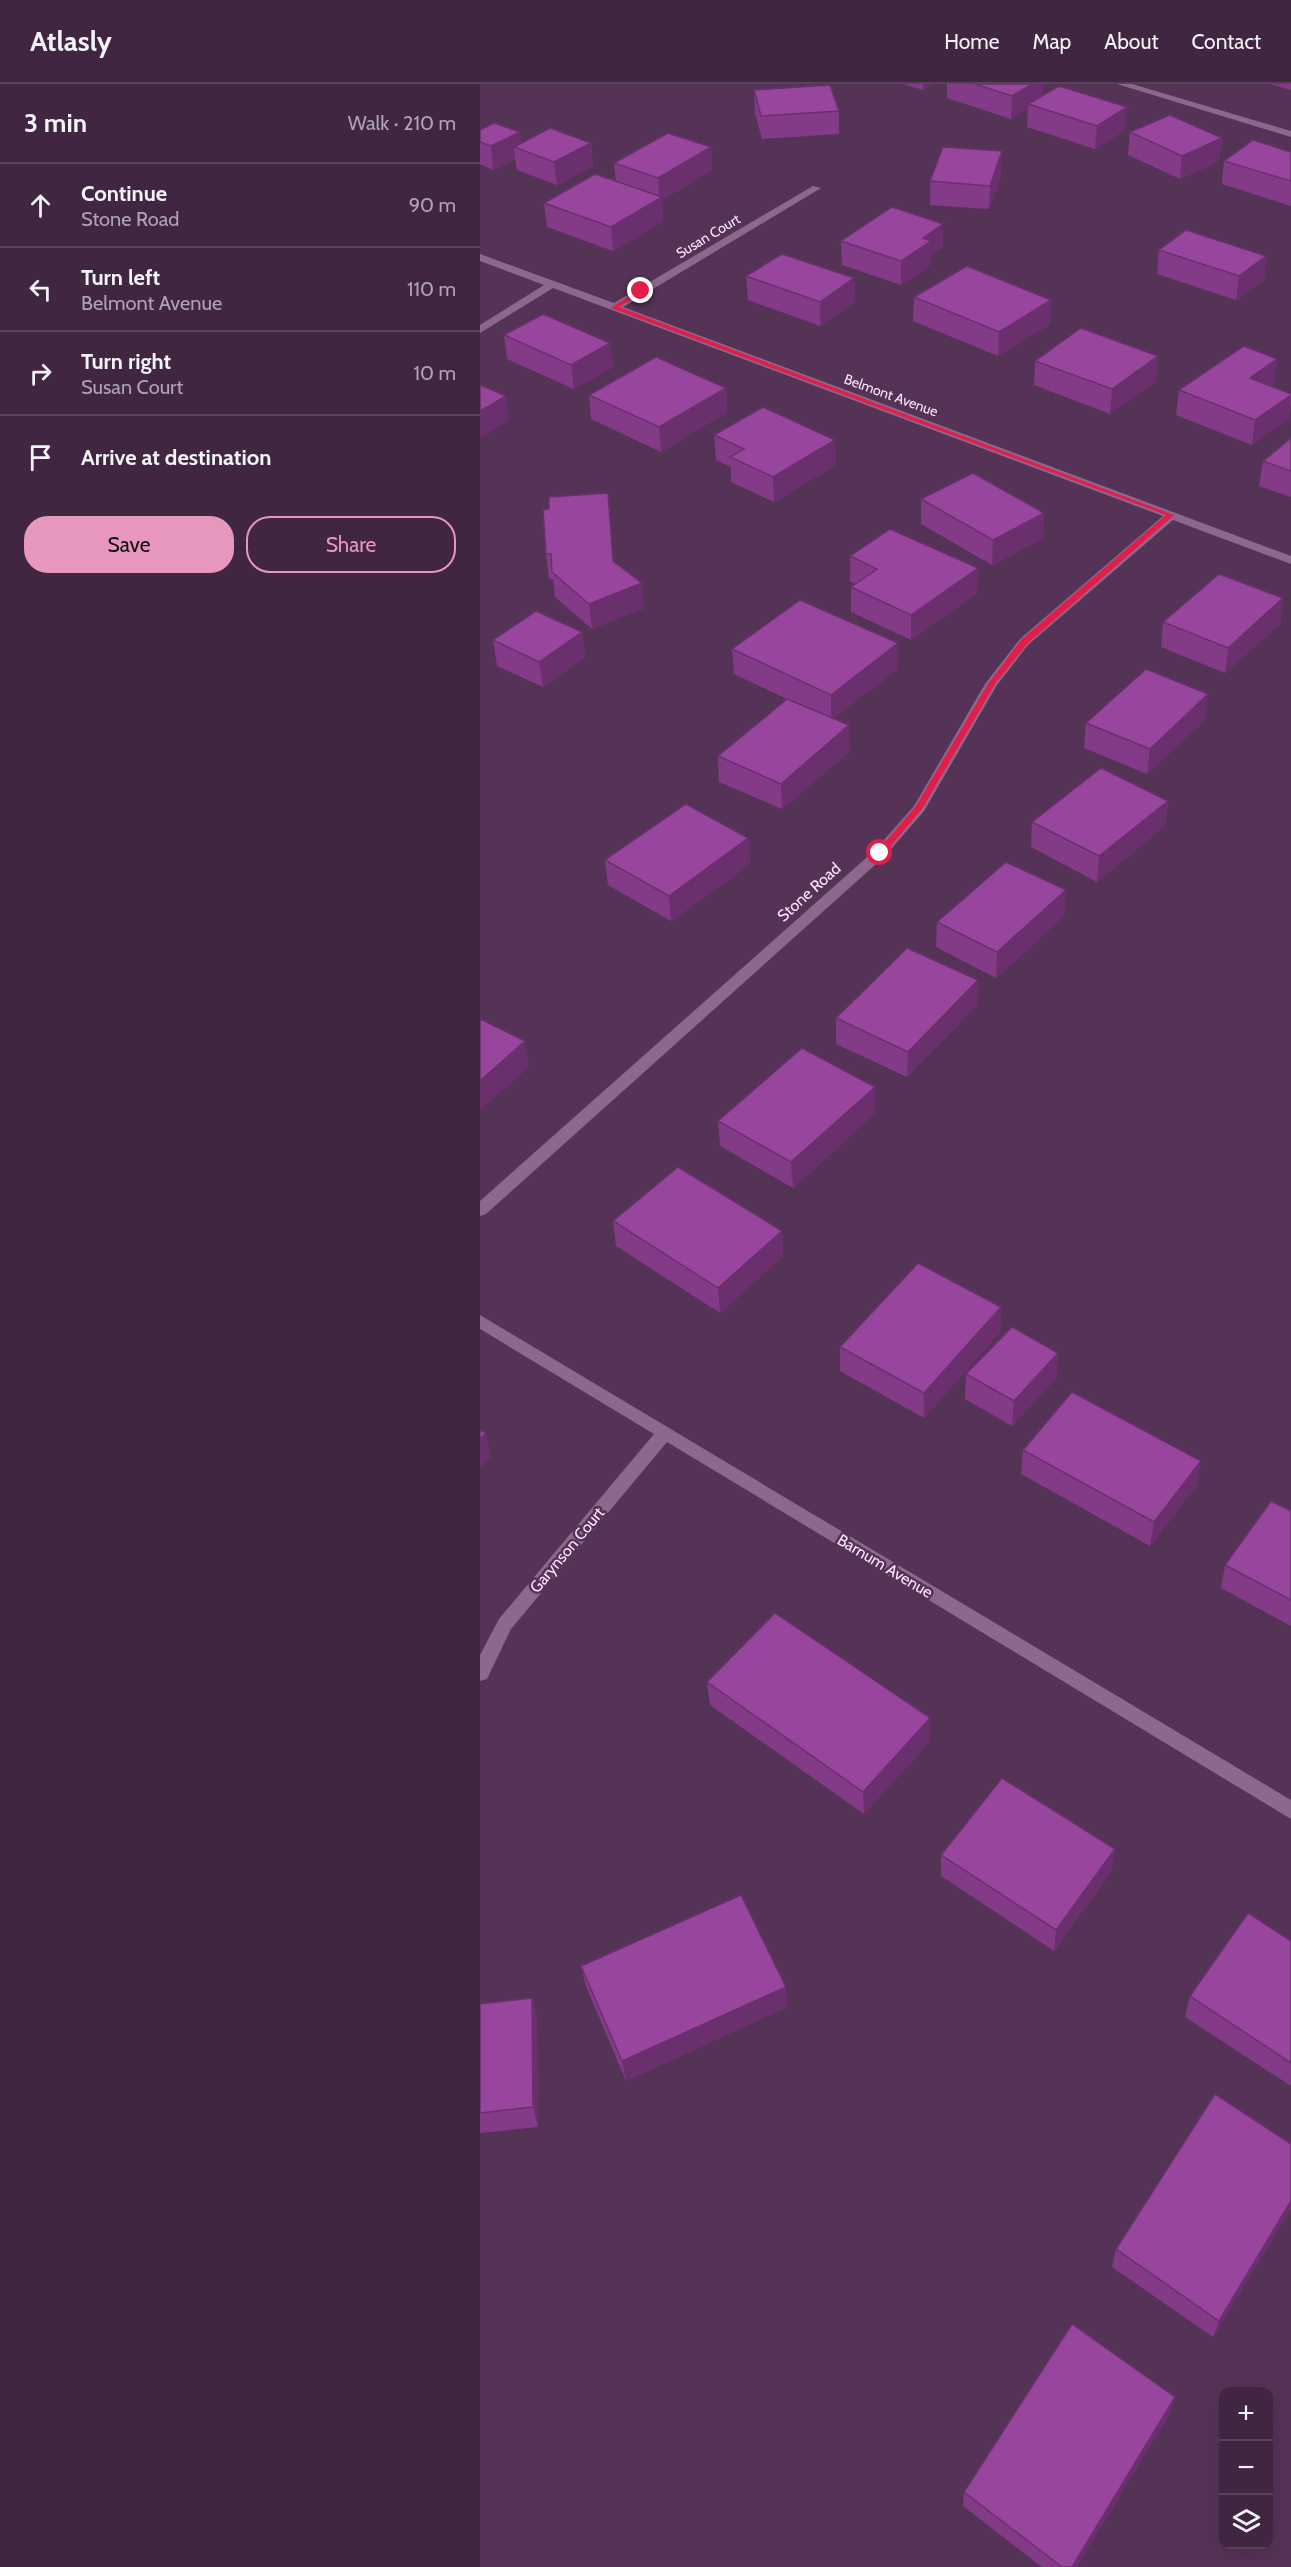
<!DOCTYPE html>
<meta charset="utf-8">
<style>
:root{--surface:#402641;--page:#4b324c;--text:#f1f3f6;--muted:#aea5b1;--line:#59435a;--accent:#e797bd}
body{margin:0;font-family:Cabin,sans-serif;background:var(--page);color:var(--text)}
.controls{position:absolute;right:18px;bottom:18px;display:grid;overflow:hidden;border-radius:12px;box-shadow:0 6px 24px #0002}
.controls button{width:54px;height:54px;display:grid;place-items:center;padding:0;border:0;border-bottom:2px solid var(--line);background:var(--surface);color:var(--text);font:30px sans-serif}
.stop{position:absolute;width:18px;height:18px;margin:-14px;border:4px solid #e11d48;border-radius:50%;background:#fff}
.stop.end{background:#e11d48;border-color:#fff;box-shadow:0 2px 6px #0008}
.list{margin:0;padding:0;list-style:none}
h2{display:flex;justify-content:space-between;align-items:center;height:78px;margin:0;padding:0 24px;font-size:26px}
h2 small{font-size:20px;font-weight:400;color:var(--muted)}
.list li{display:grid;grid-template-columns:39px 1fr auto;gap:18px;align-items:center;box-sizing:border-box;height:84px;padding:0 24px;border-top:2px solid var(--line)}
.list b{display:block;font-size:22px;white-space:nowrap}
.list p{margin:0;font-size:20px;white-space:nowrap;color:var(--muted)}
.list em{font-size:20px;font-style:normal;color:var(--muted)}
.actions{display:flex;gap:12px;padding:18px 24px}
.actions a{flex:1;padding:14px 0;border:2px solid var(--accent);border-radius:24px;text-align:center;font-size:21px;color:var(--accent)}
.actions .main{background:var(--accent);color:#111}
.icon{flex:none;width:33px;height:33px;fill:none;stroke:currentColor;stroke-width:2;stroke-linecap:round;stroke-linejoin:round}
.map{position:relative;flex:none;width:811px;height:2483px;overflow:hidden}
header{display:flex;align-items:center;gap:36px;box-sizing:border-box;height:84px;padding:0 30px;background:var(--surface);border-bottom:2px solid var(--line)}
header strong{font-size:28px}
nav{display:flex;gap:33px;margin-inline-start:auto;font-size:21px}
main{display:flex}
aside{flex:1;background:var(--surface)}
.map>svg:first-child{display:block}
.lines{fill:none;stroke-linecap:round;stroke-linejoin:round}
.minor{fill:#8d678e;fill-rule:evenodd}
.wall{fill:#833b87}
.shaded-wall{fill:#6a306e}
.building{fill:#98459d;stroke:#6a306e;stroke-width:1.5}
.route{fill:#e11d48}
.labels{text-anchor:middle;dominant-baseline:central;stroke-width:5;stroke-linejoin:round;paint-order:stroke}
.far-street-label{font-size:14px;fill:#fce6fc;stroke:#553357}
.street-label{font-size:16px;fill:#fce6fc;stroke:#553357}
</style>
<header>
<strong>Atlasly</strong>
<nav><a>Home</a><a>Map</a><a>About</a><a>Contact</a></nav>
</header>
<main>
<aside>
<h2>3 min<small>Walk · 210 m</small></h2>
<ul class="list">
<li><svg class="icon" aria-label="ahead" viewBox="0 0 24 24"><path d="M12 20V5M6 11l6-6 6 6"/></svg><div><b>Continue</b><p>Stone Road</p></div><em>90 m</em></li>
<li><svg class="icon" aria-label="left" viewBox="0 0 24 24"><path d="M17 20v-9H6M10 6l-5 5 5 5"/></svg><div><b>Turn left</b><p>Belmont Avenue</p></div><em>110 m</em></li>
<li><svg class="icon" aria-label="right" viewBox="0 0 24 24"><path d="M7 20v-9h11M14 6l5 5-5 5"/></svg><div><b>Turn right</b><p>Susan Court</p></div><em>10 m</em></li>
<li><svg class="icon" aria-label="arrive" viewBox="0 0 24 24"><path d="M6 21V4h12l-3 4 3 4H6"/></svg><div><b>Arrive at destination</b></div></li>
</ul>
<div class="actions"><a class="main">Save</a><a>Share</a></div>
</aside>
<div class="map">
<svg width="811" height="2483" viewBox="0 0 811 2483">
<rect width="100%" height="100%" fill="#553357"/>
<g class="lines">
<g class="minor">
<path d="M637,0H652L811,47V53Z"/>
<path d="M333,102L341,104L143,223L811,472V480L693,436L548,561L517,601L444,727L405,772L6,1130L0,1132V1117L395,766L434,722L505,600L540,555L683,432L73,204L0,249V241L64,201L0,177V170L134,219Z"/>
<path d="M0,1231L811,1716V1735L187,1358L31,1545L7,1595L0,1597V1571L19,1535L174,1350L0,1245Z"/>
</g>
</g>
<g class="wall">
<path d="M423,0H453L443,6Z"/>
<path d="M467,0H563L562,12L645,46L615,65L547,43L548,25L531,35L467,14Z"/>
<path d="M790,0H811V6Z"/>
<path d="M274,6L359,27V50L282,55L275,29Z"/>
<path d="M0,46L41,59H111L113,82L77,101L37,86L35,75L13,86L0,80Z"/>
<path d="M650,48L742,54L739,77L700,95L648,71Z"/>
<path d="M231,63L232,86L182,116L183,137L133,167L67,143L64,119L136,97L134,79Z"/>
<path d="M811,68V122L742,100L744,77Z"/>
<path d="M521,90L509,125L450,121V97Z"/>
<path d="M463,140V164L451,171V180L421,201L362,181L361,157Z"/>
<path d="M679,166L786,172L784,196L756,216L677,190Z"/>
<path d="M266,192L374,194L375,218L340,242L268,216Z"/>
<path d="M434,213L571,216L570,240L518,272L433,237Z"/>
<path d="M24,251L133,283L94,305L27,275Z"/>
<path d="M555,277L676,297L630,330L554,301Z"/>
<path d="M794,299L790,302L811,310V319L809,335L772,361L696,331L699,306Z"/>
<path d="M246,304L247,328L181,368L111,335L109,311Z"/>
<path d="M234,351L355,356L356,381L294,418L251,398V383L236,376Z"/>
<path d="M811,354V413L779,402L783,377Z"/>
<path d="M441,415L564,429L563,454L512,481L441,440Z"/>
<path d="M63,426L134,477L164,524L112,545L75,513L73,495H69L66,470Z"/>
<path d="M370,472L498,484L497,509L431,556L371,528V503L375,500L370,497Z"/>
<path d="M803,514L800,540L745,589L681,563L683,538Z"/>
<path d="M102,548L105,573L63,603L17,582L13,556Z"/>
<path d="M418,559V585L353,634L370,667L302,725L239,698L238,672L307,615L254,590L252,565Z"/>
<path d="M725,636L667,690L604,664L606,639Z"/>
<path d="M688,717L685,742L617,798L551,763L552,738Z"/>
<path d="M268,754L270,780L191,837L128,801L125,776Z"/>
<path d="M584,832L516,894L456,863L457,838Z"/>
<path d="M498,896L497,921L427,993L356,960V934Z"/>
<path d="M395,1029L313,1104L240,1062L238,1037Z"/>
<path d="M133,1137L302,1147L303,1172L240,1229L136,1162Z"/>
<path d="M521,1223L520,1248L444,1334L360,1287V1263Z"/>
<path d="M578,1269L576,1294L532,1342L485,1315L486,1290Z"/>
<path d="M543,1366L717,1401L670,1462L541,1390Z"/>
<path d="M811,1427V1542L741,1504L745,1481Z"/>
<path d="M227,1598L450,1634V1657L384,1730L230,1621Z"/>
<path d="M461,1771L632,1786L574,1867L461,1792Z"/>
<path d="M811,1857V2002L705,1933L710,1912Z"/>
<path d="M101,1882L306,1903L307,1923L146,1997L106,1902Z"/>
<path d="M52,1914L57,1934L58,2043L0,2049V1920Z"/>
<path d="M811,2060V2124L733,2253L632,2183L636,2165Z"/>
<path d="M695,2313L690,2329L596,2483H562L483,2422L484,2408Z"/>
</g>
<g class="shaded-wall">
<path d="M443,0H453L443,6Z"/>
<path d="M552,0H563L562,16L548,20V25L531,35L532,12Z"/>
<path d="M647,23L645,46L615,65L617,42Z"/>
<path d="M40,48L42,66L34,63L35,75L13,86L11,62Z"/>
<path d="M742,54L739,77L700,95L702,72Z"/>
<path d="M111,59L113,82L77,101L74,78Z"/>
<path d="M231,63L232,86L182,116L183,137L133,167L131,143L179,115L178,94Z"/>
<path d="M522,67L521,90L509,125L510,102Z"/>
<path d="M463,140V164L451,171V180L421,201V177L443,154Z"/>
<path d="M786,172L784,196L756,216L759,192Z"/>
<path d="M374,194L375,218L340,242V218Z"/>
<path d="M571,216L570,240L518,272L519,248Z"/>
<path d="M130,259L133,283L94,305L91,281Z"/>
<path d="M678,272L676,297L630,330L632,305Z"/>
<path d="M797,275L794,299L767,318L770,294Z"/>
<path d="M246,304L247,328L181,368L179,343Z"/>
<path d="M811,311L809,335L772,361L775,336Z"/>
<path d="M26,312L29,337L0,353V327Z"/>
<path d="M355,356L356,381L294,418L293,393Z"/>
<path d="M564,429L563,454L512,481L513,456Z"/>
<path d="M498,484L497,509L431,556V531Z"/>
<path d="M162,499L164,524L112,545L109,520Z"/>
<path d="M803,514L800,540L745,589L748,564Z"/>
<path d="M102,548L105,573L63,603L59,578Z"/>
<path d="M418,559V585L351,636V611Z"/>
<path d="M728,610L725,636L667,690L670,665Z"/>
<path d="M369,641L370,667L302,725L301,700Z"/>
<path d="M688,717L685,742L617,798L619,772Z"/>
<path d="M268,754L270,780L191,837L189,812Z"/>
<path d="M586,806L584,832L516,894L517,868Z"/>
<path d="M498,896L497,921L427,993L428,968Z"/>
<path d="M45,957L49,983L0,1026V997Z"/>
<path d="M395,1003V1029L313,1104L311,1078Z"/>
<path d="M302,1147L303,1172L240,1229L238,1204Z"/>
<path d="M521,1223L520,1248L444,1334V1309Z"/>
<path d="M578,1269L576,1294L532,1342L534,1317Z"/>
<path d="M6,1349L11,1373L0,1384V1355Z"/>
<path d="M721,1377L717,1401L670,1462L674,1438Z"/>
<path d="M450,1634V1657L384,1730L383,1708Z"/>
<path d="M635,1765L632,1786L574,1867L576,1846Z"/>
<path d="M306,1903L307,1923L146,1997L142,1977Z"/>
<path d="M52,1914L57,1934L58,2043L53,2023Z"/>
<path d="M811,2117V2124L733,2253L739,2237Z"/>
<path d="M695,2313L690,2329L596,2483H592Z"/>
</g>
<g class="building">
<path d="M495,0H552L532,12Z"/>
<path d="M350,1L359,27L281,32L274,6Z"/>
<path d="M579,2L647,23L617,42L548,20Z"/>
<path d="M690,31L742,54L702,72L650,48Z"/>
<path d="M14,39L40,48L11,62L0,58V46Z"/>
<path d="M70,44L111,59L74,78L34,63Z"/>
<path d="M188,49L231,63L178,94L134,79Z"/>
<path d="M773,56L811,68V97L744,77Z"/>
<path d="M463,63L522,67L510,102L450,97Z"/>
<path d="M115,90L182,113L131,143L64,119Z"/>
<path d="M412,123L463,140L443,154L451,157L421,177L361,157Z"/>
<path d="M706,146L786,172L759,192L679,166Z"/>
<path d="M302,170L374,194L340,218L266,192Z"/>
<path d="M487,182L571,216L519,248L434,213Z"/>
<path d="M63,230L130,259L91,281L24,251Z"/>
<path d="M601,244L678,272L632,305L555,277Z"/>
<path d="M764,262L797,275L770,294L811,310V311L775,336L699,306Z"/>
<path d="M176,273L246,304L179,343L109,311Z"/>
<path d="M0,301L26,312L0,327Z"/>
<path d="M283,323L355,356L293,393L250,373L264,365L234,351Z"/>
<path d="M811,354V387L783,377Z"/>
<path d="M493,389L564,429L513,456L441,415Z"/>
<path d="M128,409L133,477L162,499L109,520L72,488L71,470H66L63,426L69,425V413Z"/>
<path d="M410,445L498,484L431,531L371,503L397,485L370,472Z"/>
<path d="M739,490L803,514L748,564L683,538Z"/>
<path d="M320,516L418,559L351,611L252,565Z"/>
<path d="M56,527L102,548L59,578L13,556Z"/>
<path d="M666,585L728,610L670,665L606,639Z"/>
<path d="M307,615L369,641L301,700L238,672Z"/>
<path d="M621,684L688,717L619,772L552,738Z"/>
<path d="M206,720L268,754L189,812L125,776Z"/>
<path d="M526,778L586,806L517,868L457,838Z"/>
<path d="M427,864L498,896L428,968L356,934Z"/>
<path d="M0,935L45,957L0,997Z"/>
<path d="M322,964L395,1003L311,1078L238,1037Z"/>
<path d="M198,1083L302,1147L238,1204L133,1137Z"/>
<path d="M438,1179L521,1223L444,1309L360,1263Z"/>
<path d="M532,1243L578,1269L534,1317L486,1290Z"/>
<path d="M592,1308L721,1377L674,1438L543,1366Z"/>
<path d="M0,1346L6,1349L0,1355Z"/>
<path d="M791,1417L811,1427V1516L745,1481Z"/>
<path d="M295,1529L450,1634L383,1708L227,1598Z"/>
<path d="M522,1694L635,1765L576,1846L461,1771Z"/>
<path d="M261,1811L306,1903L142,1977L101,1882Z"/>
<path d="M768,1829L811,1857V1979L710,1912Z"/>
<path d="M52,1914L53,2023L0,2029V1920Z"/>
<path d="M735,2010L811,2060V2117L739,2237L636,2165Z"/>
<path d="M592,2240L695,2313L592,2483H582L484,2408Z"/>
</g>
<path class="route" d="M159,206L164,207L139,223L694,431L547,560L515,600L442,725L403,771L396,769L436,722L508,600L541,556L686,431L131,224Z"/>
<g class="labels">
<g class="far-street-label">
<text transform="translate(228 152) rotate(-31)">Susan Court</text>
<text transform="translate(411 311) rotate(20)">Belmont Avenue</text>
</g>
<g class="street-label">
<text transform="translate(329 808) rotate(-42)">Stone Road</text>
<text transform="translate(87 1466) rotate(-50)">Garynson Court</text>
<text transform="translate(405 1482) rotate(31)">Barnum Avenue</text>
</g>
</g>
</svg>
<div class="controls">
<button>+</button>
<button>−</button>
<button><svg class="icon" aria-label="layers" viewBox="0 0 24 24"><path d="M12 4l9 5-9 5-9-5zM3 14l9 5 9-5"/></svg></button>
</div>
<div class="stop" style="left:400px;top:769px"></div>
<div class="stop end" style="left:161px;top:207px"></div>
</div>
</main>
